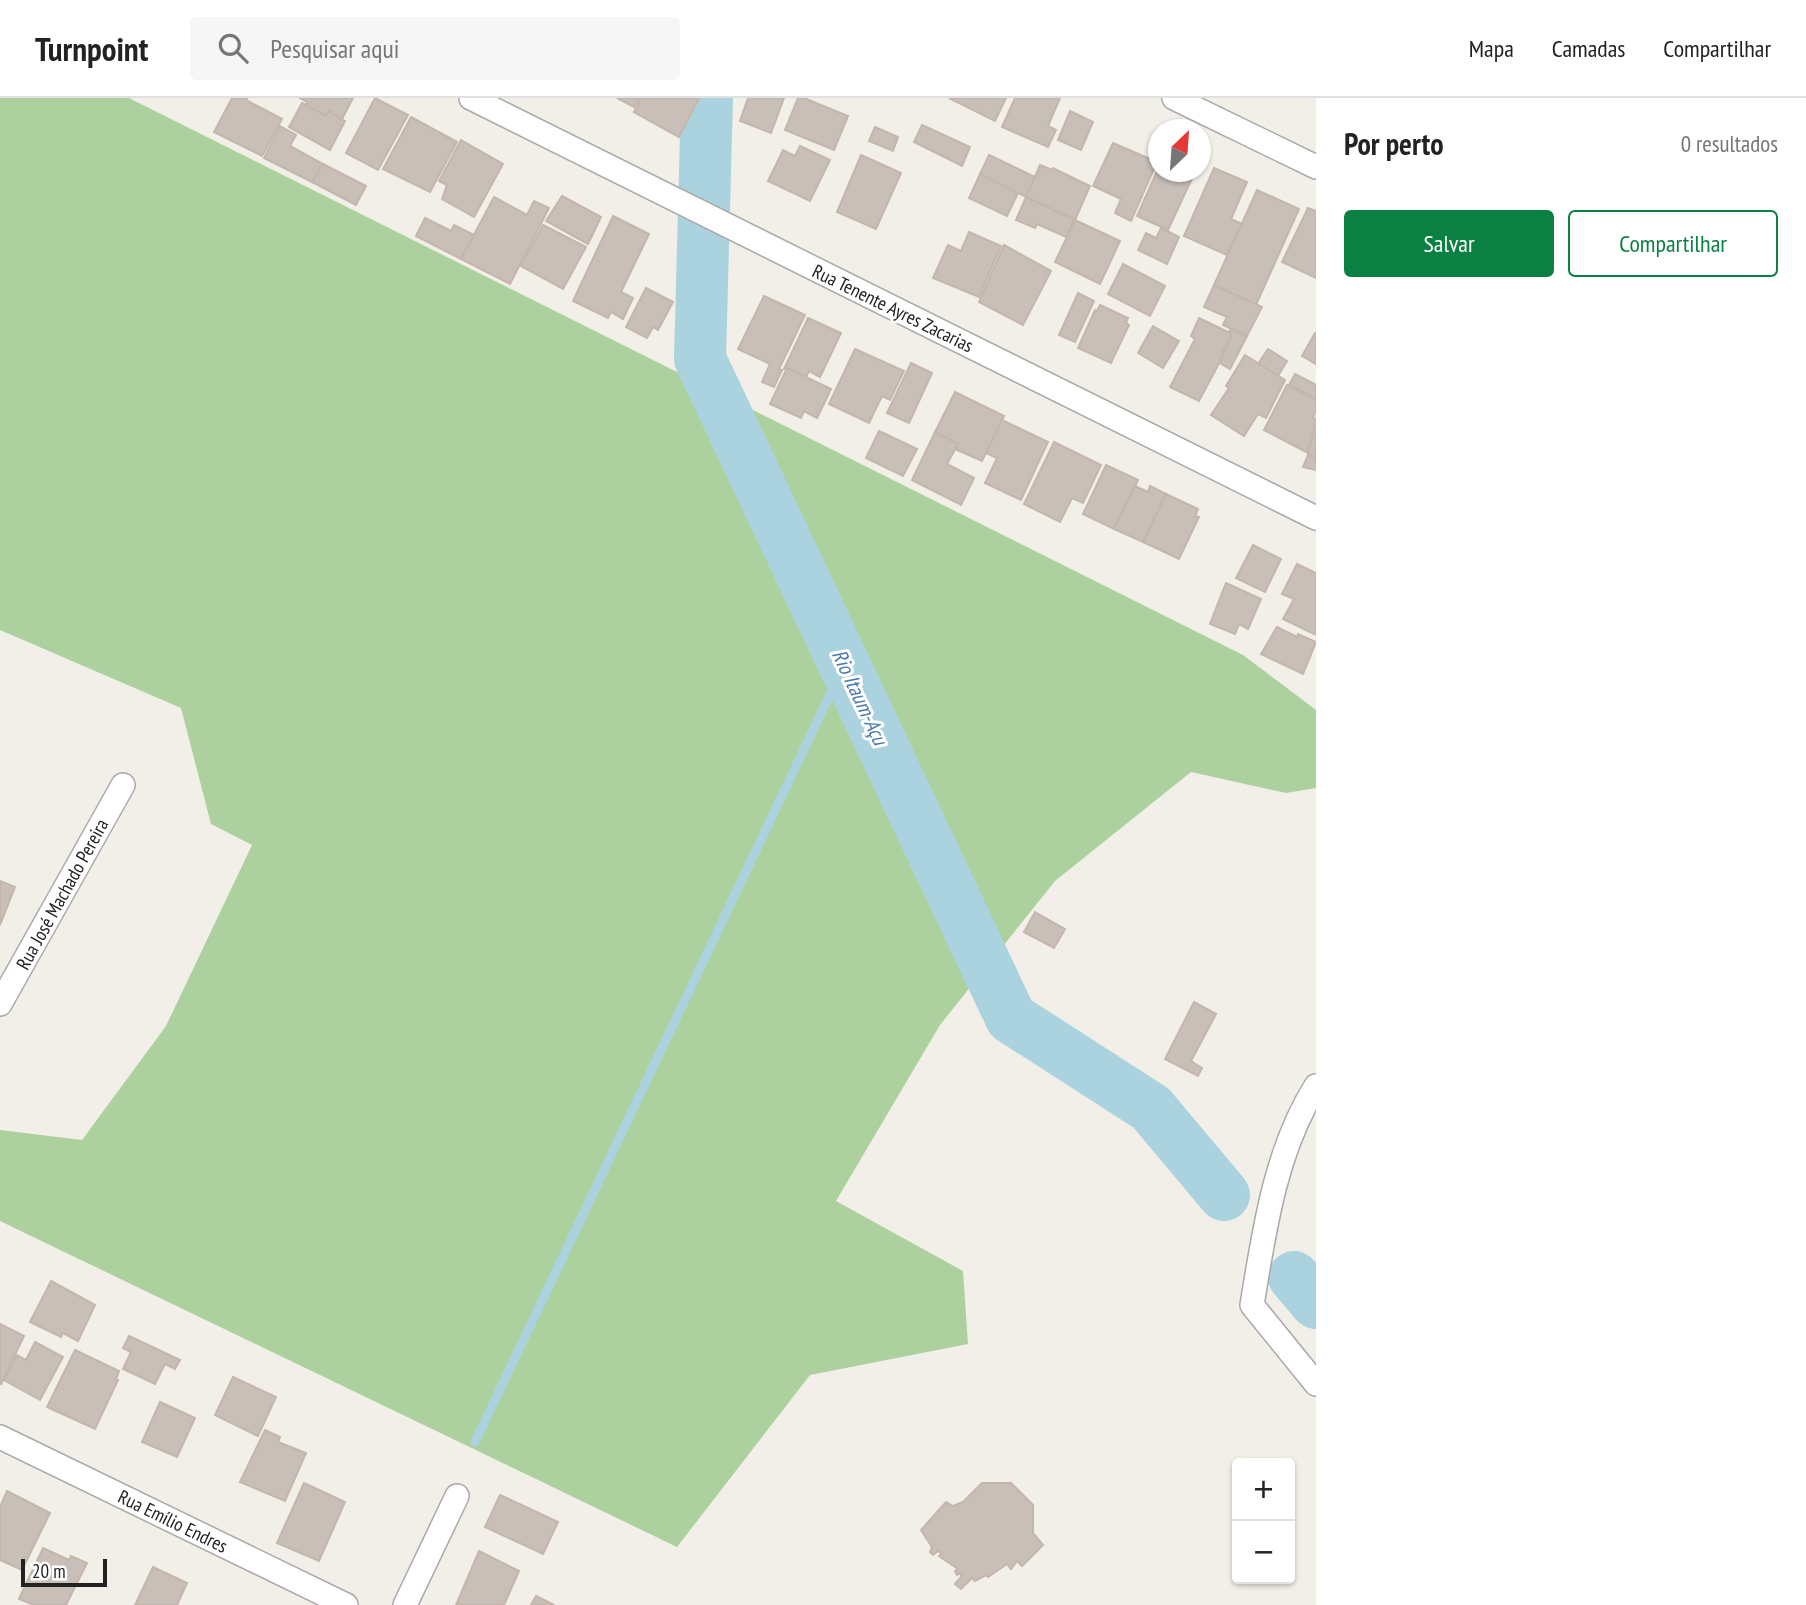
<!DOCTYPE html>
<html lang="pt">
<meta charset="utf-8">
<style>
:root{--surface:#fff;--page:#f6f6f6;--text:#222;--muted:#767676;--line:#e0e0e0;--accent:#0b8043}
body{margin:0;font-family:"PT Sans Narrow",sans-serif;background:var(--page);color:var(--text)}
.controls{position:absolute;right:21px;bottom:21px;display:grid;overflow:hidden;border-radius:7px;box-shadow:0 2px 5px #0004}
.controls button{width:63px;height:63px;display:grid;place-items:center;padding:0;border:0;border-bottom:2px solid var(--line);background:var(--surface);color:var(--text);font:35px sans-serif}
.compass{position:absolute;left:1148px;top:21px;width:63px;height:63px;border-radius:50%;background:var(--surface);box-shadow:0 2px 5px #0004;rotate:25deg}
.scale{position:absolute;left:21px;bottom:18px;width:86px;box-sizing:border-box;padding-left:7px;border:4px solid #222;border-top:0;font-size:19px;line-height:24px;white-space:nowrap;color:#222;-webkit-text-stroke:5px #fff;paint-order:stroke}
.list{margin:0;padding:0;list-style:none}
h2{display:flex;justify-content:space-between;align-items:center;height:91px;margin:0;padding:0 28px;font-size:30px}
h2 small{font-size:23px;font-weight:400;color:var(--muted)}
.actions{display:flex;gap:14px;padding:21px 28px}
.actions a{flex:1;padding:16px 0;border:2px solid var(--accent);border-radius:7px;text-align:center;font-size:24px;color:var(--accent)}
.actions .main{background:var(--accent);color:#fff}
.icon{flex:none;width:38px;height:38px;fill:none;stroke:currentColor;stroke-width:2;stroke-linecap:round;stroke-linejoin:round}
.map{position:relative;flex:none;width:1316px;height:1507px;overflow:hidden}
header{display:flex;align-items:center;gap:42px;box-sizing:border-box;height:98px;padding:0 35px;background:var(--surface);border-bottom:2px solid var(--line)}
header strong{font-size:33px}
nav{display:flex;gap:38px;margin-inline-start:auto;font-size:24px}
.search{width:490px;height:63px;background:var(--page);display:flex;align-items:center;gap:18px;box-sizing:border-box;padding:0 24px;border-radius:7px;color:var(--muted);font-size:26px}
main{display:flex}
aside{flex:1;background:var(--surface)}
.map>svg:first-child{display:block}
.forest{fill:#add19e}
.lines{fill:none;stroke-linecap:round;stroke-linejoin:round}
.stream{stroke:#aad3df;stroke-width:9}
.river{stroke:#aad3df;stroke-width:52}
.building{fill:#c7bfb8;stroke:#c4b6ab;stroke-width:2}
.street-casing{stroke:#a9a9a9;stroke-width:26}
.street{stroke:#fff;stroke-width:23}
.labels{text-anchor:middle;dominant-baseline:central;stroke-width:6;stroke-linejoin:round;paint-order:stroke}
.street-label{font-size:19px;fill:#222;stroke:#fff}
.water-label{font-size:21px;font-style:italic;fill:#4a7aab;stroke:#fff}
</style>
<header>
<strong>Turnpoint</strong>
<div class="search"><svg class="icon" aria-label="search" viewBox="0 0 24 24"><circle cx="10" cy="10" r="6"/><path d="M15 15l6 6"/></svg>Pesquisar aqui</div>
<nav><a>Mapa</a><a>Camadas</a><a>Compartilhar</a></nav>
</header>
<main>
<div class="map">
<svg width="1316" height="1507" viewBox="0 0 1316 1507">
<rect width="100%" height="100%" fill="#f2efe9"/>
<path class="forest" d="M0,0H129L1243,557L1316,612V690L1286,695L1191,674L1055,783L940,927L836,1103L963,1173L968,1246L810,1277L677,1449L0,1123V1032L82,1042L166,928L252,747L211,726L181,610L0,532Z"/>
<g class="lines">
<path class="stream" d="M475,1344L844,567"/>
<g class="river">
<path d="M707,0L700,261L1011,920L1151,1010L1224,1097"/>
<path d="M1294,1179L1316,1205"/>
</g>
</g>
<g class="building">
<path d="M232,0H247L246,2L282,21L262,58L214,34Z"/>
<path d="M300,0H353L342,21L329,13L326,18L306,7L307,4Z"/>
<path d="M375,0L408,17L378,72L346,55Z"/>
<path d="M617,0H639L634,9Z"/>
<path d="M641,0H699L679,39L634,14Z"/>
<path d="M748,0H784L771,35L740,23Z"/>
<path d="M798,0H804L848,18L834,52L785,32Z"/>
<path d="M949,0H1006L995,23Z"/>
<path d="M1015,0H1060L1048,28L1056,32L1048,49L1002,29Z"/>
<path d="M302,5L326,18L329,13L345,23L330,52L289,29Z"/>
<path d="M1070,13L1093,24L1081,52L1058,42Z"/>
<path d="M411,19L457,44L430,94L383,71Z"/>
<path d="M922,27L970,49L962,68L914,44Z"/>
<path d="M280,28L296,37L290,48L323,66L312,84L264,60Z"/>
<path d="M875,29L898,39L893,53L869,43Z"/>
<path d="M461,42L503,66L474,119L442,101L447,87L439,83Z"/>
<path d="M1113,45L1157,64L1131,123L1115,115L1121,101L1093,88Z"/>
<path d="M800,48L830,62L810,103L768,83L783,52L795,58Z"/>
<path d="M861,57L901,75L876,131L837,114Z"/>
<path d="M989,57L1035,79L1026,99L980,76Z"/>
<path d="M323,66L366,88L356,107L312,84Z"/>
<path d="M1040,67L1052,72L1053,70L1090,88L1075,122L1026,99Z"/>
<path d="M1214,70L1247,84L1231,121L1242,126L1227,157L1184,138Z"/>
<path d="M1158,71V74H1195L1168,132L1137,118Z"/>
<path d="M980,76L1018,95L1007,118L969,100Z"/>
<path d="M1257,92L1299,111L1256,207L1214,187Z"/>
<path d="M562,98L601,119L588,146L546,123Z"/>
<path d="M494,99L527,117L534,103L549,110L510,186L461,161Z"/>
<path d="M1026,99L1075,122L1066,139L1037,126L1035,130L1016,122Z"/>
<path d="M1308,110L1316,113V180L1282,164Z"/>
<path d="M613,118L649,136L621,194L633,200L623,221L611,214L608,220L573,203Z"/>
<path d="M425,120L451,133L454,127L474,137L461,161L416,138Z"/>
<path d="M1075,122L1120,143L1100,186L1055,164Z"/>
<path d="M543,127L586,149L563,191L521,168Z"/>
<path d="M1161,130L1179,139L1167,166L1138,152L1146,135L1156,140Z"/>
<path d="M969,134L1001,148L979,199L933,180L948,147L961,153Z"/>
<path d="M1004,147L1051,173L1023,227L979,204Z"/>
<path d="M1123,166L1165,188L1150,218L1108,196Z"/>
<path d="M1214,187L1262,209L1247,238L1223,227L1227,219L1204,209Z"/>
<path d="M646,190L673,204L658,232L653,229L647,240L626,229Z"/>
<path d="M1078,195L1094,203L1075,244L1059,237Z"/>
<path d="M764,198L805,217L779,271L782,272L774,289L762,284L770,266L738,251Z"/>
<path d="M1100,207L1128,220L1126,225L1129,227L1111,265L1078,250L1095,212L1097,213Z"/>
<path d="M808,220L841,235L820,279L809,273L806,279L787,270L784,271Z"/>
<path d="M1199,220L1232,236L1222,255L1224,256L1199,303L1170,289L1195,241L1191,238Z"/>
<path d="M1153,228L1179,243L1163,270L1138,255Z"/>
<path d="M1231,231L1247,238L1230,271L1220,265L1232,236L1229,234Z"/>
<path d="M1315,235H1316V266L1302,258Z"/>
<path d="M855,251L904,273L890,302L882,298L869,325L829,306Z"/>
<path d="M1268,251L1287,263L1278,278L1258,266Z"/>
<path d="M1245,257L1285,282L1266,320L1258,316L1244,338L1211,317L1229,290L1226,288Z"/>
<path d="M911,265L932,275L909,325L887,315Z"/>
<path d="M787,270L831,291L817,320L804,313L801,320L770,306Z"/>
<path d="M1295,276L1316,287V301L1289,287Z"/>
<path d="M1287,287L1316,301V313L1313,319L1316,322L1308,355L1264,332Z"/>
<path d="M955,294L1004,318L982,363L955,351L958,346L935,334Z"/>
<path d="M1002,322L1048,344L1021,402L985,385L997,360L986,355Z"/>
<path d="M1316,322V359L1308,357Z"/>
<path d="M879,333L917,351L903,378L866,360Z"/>
<path d="M935,334L958,346L947,366L974,380L961,407L912,382Z"/>
<path d="M1054,344L1101,367L1083,405L1072,400L1060,424L1024,406Z"/>
<path d="M1308,357L1316,359V372L1303,369Z"/>
<path d="M1106,367L1138,382L1114,431L1083,416Z"/>
<path d="M1135,388L1148,394L1150,388L1166,396L1143,444L1114,431Z"/>
<path d="M1166,396L1198,411L1195,418L1199,419L1179,461L1143,444Z"/>
<path d="M1253,447L1281,461L1265,494L1236,480Z"/>
<path d="M1297,466L1316,475V537L1283,521L1294,501L1282,496Z"/>
<path d="M1226,485L1261,501L1248,531L1239,526L1235,536L1210,526Z"/>
<path d="M1277,529L1297,539L1298,536L1316,544L1303,576L1261,556Z"/>
<path d="M0,783L15,789L0,827Z"/>
<path d="M1035,814L1065,831L1054,850L1024,834Z"/>
<path d="M1194,904L1216,916L1191,963L1202,970L1198,978L1165,961Z"/>
<path d="M51,1183L95,1207L78,1243L63,1235L61,1239L30,1224Z"/>
<path d="M0,1226L24,1238L1,1286L0,1285Z"/>
<path d="M129,1238L180,1262L175,1271L165,1266L155,1286L123,1271L131,1254L123,1250Z"/>
<path d="M35,1244L63,1259L40,1302L4,1282L17,1257L26,1262Z"/>
<path d="M75,1252L119,1273L116,1281L118,1282L95,1331L47,1309Z"/>
<path d="M233,1279L276,1299L258,1338L215,1317Z"/>
<path d="M160,1304L195,1320L177,1359L142,1344Z"/>
<path d="M265,1332L280,1339L278,1344L306,1355L285,1403L240,1384Z"/>
<path d="M304,1385L345,1404L319,1463L277,1445Z"/>
<path d="M982,1385H1011L1033,1407V1435L1043,1447L1022,1468L1017,1463L1011,1471L1007,1466L988,1479L986,1477L975,1483L972,1480L961,1491L955,1486L962,1478L959,1475L957,1477L955,1473L958,1471L939,1458L942,1455L938,1453L933,1457L930,1454L932,1449L921,1432L946,1404L953,1408L963,1404Z"/>
<path d="M7,1393L50,1415L22,1472L0,1462V1409Z"/>
<path d="M500,1397L558,1424L543,1456L485,1429Z"/>
<path d="M43,1450L69,1462L71,1458L87,1465L66,1507H34L19,1501Z"/>
<path d="M479,1453L519,1473L504,1507H456Z"/>
<path d="M153,1469L187,1485L177,1507H135Z"/>
<path d="M536,1498L554,1507H531Z"/>
</g>
<g class="lines">
<g class="street-casing">
<g id="street">
<path d="M471,0L1316,420"/>
<path d="M1174,0L1316,69"/>
<path d="M0,906L123,687"/>
<path d="M1316,988C1275,1053 1264,1134 1252,1207L1316,1286"/>
<path d="M0,1339L346,1507"/>
<path d="M405,1507L457,1398"/>
</g>
</g>
<use href="#street" class="street"/>
</g>
<g class="labels">
<g class="street-label">
<text transform="translate(893 210) rotate(26)">Rua Tenente Ayres Zacarias</text>
<text transform="translate(62 796) rotate(-61)">Rua José Machado Pereira</text>
<text transform="translate(173 1423) rotate(26)">Rua Emílio Endres</text>
</g>
<g class="water-label">
<text transform="translate(860 599) rotate(65)">Rio Itaum-Açu</text>
</g>
</g>
</svg>
<div class="controls">
<button>+</button>
<button>−</button>
</div>
<svg class="compass" viewBox="-18 -18 36 36"><path d="M0-13l5 13h-10z" fill="#e53935"/><path d="M0 13l5-13h-10z" fill="#767676"/></svg>
<div class="scale">20 m</div>
</div>
<aside>
<h2>Por perto<small>0 resultados</small></h2>
<ul class="list">
</ul>
<div class="actions"><a class="main">Salvar</a><a>Compartilhar</a></div>
</aside>
</main>
